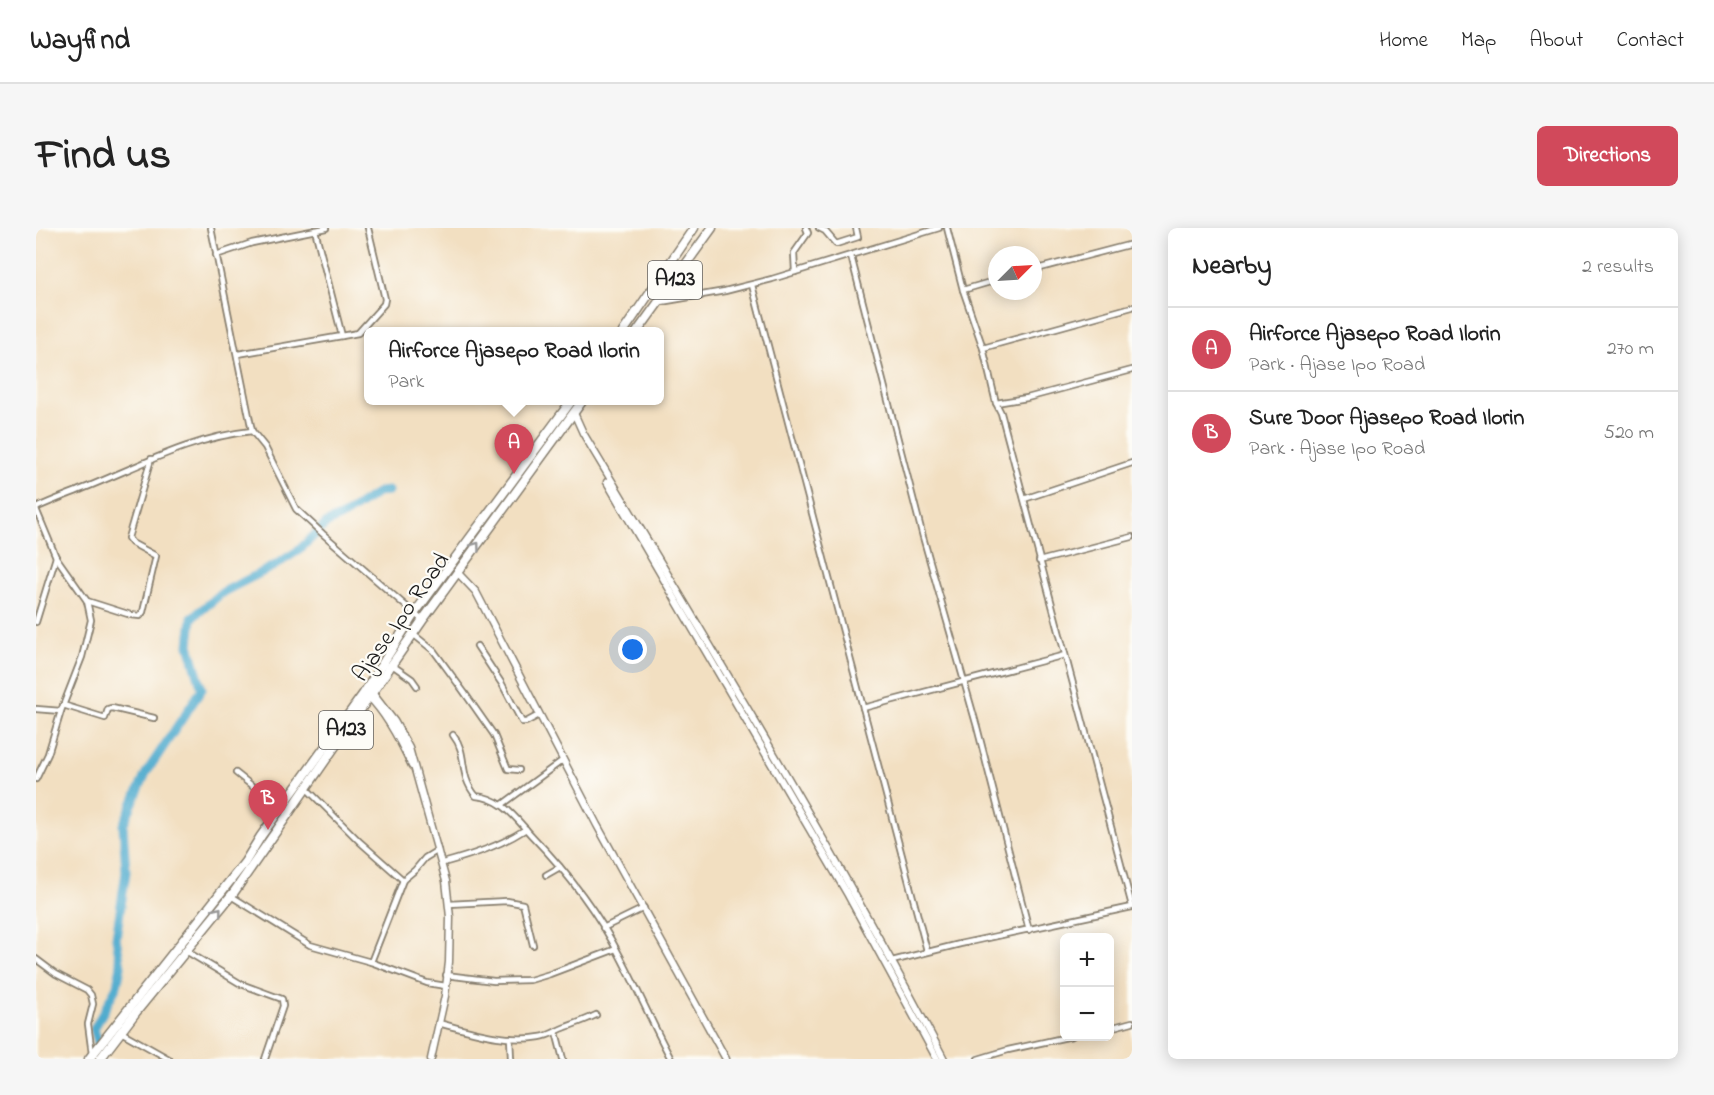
<!DOCTYPE html>
<meta charset="utf-8">
<style>
:root{--surface:#fff;--page:#f6f6f6;--text:#222;--muted:#767676;--line:#e0e0e0;--accent:#d1495b}
body{margin:0;font-family:"Indie Flower",sans-serif;background:var(--page);color:var(--text)}
.controls{position:absolute;right:18px;bottom:18px;display:grid;overflow:hidden;border-radius:9px;box-shadow:0 3px 15px #0003}
.controls button{width:54px;height:54px;display:grid;place-items:center;padding:0;border:0;border-bottom:2px solid var(--line);background:var(--surface);color:var(--text);font:30px sans-serif}
.compass{position:absolute;left:952px;top:18px;width:54px;height:54px;border-radius:50%;background:var(--surface);box-shadow:0 3px 15px #0003;rotate:66deg}
.you{position:absolute;left:597px;top:422px;width:21px;height:21px;margin:-15px;border:4px solid #fff;border-radius:50%;background:#1a73e8;box-shadow:0 0 0 9px #1a73e833}
.badge{display:grid;place-items:center;width:39px;height:39px;border-radius:50%;background:var(--accent);color:#fff;font-size:20px;font-weight:700}
.pin{position:absolute;translate:-50% -50px;filter:drop-shadow(0 2px 3px #0008)}
.pin::after{content:'';position:absolute;top:32px;width:21px;height:18px;background:inherit;clip-path:polygon(0 0,100% 0,50% 100%)}
.popup{position:absolute;left:328px;top:99px;width:300px;height:78px;box-sizing:border-box;display:grid;place-content:center;border-radius:9px;background:var(--surface);filter:drop-shadow(0 2px 4px #0005);font-size:20px;white-space:nowrap;color:var(--muted)}
.popup b{font-size:22px;color:var(--text)}
.popup::after{content:'';position:absolute;left:50%;top:100%;margin-left:-12px;border:12px solid transparent;border-top-color:var(--surface)}
.list{margin:0;padding:0;list-style:none}
h2{display:flex;justify-content:space-between;align-items:center;height:78px;margin:0;padding:0 24px;font-size:26px}
h2 small{font-size:20px;font-weight:400;color:var(--muted)}
.list li{display:grid;grid-template-columns:39px 1fr auto;gap:18px;align-items:center;box-sizing:border-box;height:84px;padding:0 24px;border-top:2px solid var(--line)}
.list b{display:block;font-size:22px;white-space:nowrap}
.list p{margin:0;font-size:20px;white-space:nowrap;color:var(--muted)}
.list em{font-size:20px;font-style:normal;color:var(--muted)}
.map{position:relative;flex:none;width:1096px;height:831px;overflow:hidden;border-radius:9px}
header{display:flex;align-items:center;gap:36px;box-sizing:border-box;height:84px;padding:0 30px;background:var(--surface);border-bottom:2px solid var(--line)}
header strong{font-size:28px}
nav{display:flex;gap:33px;margin-inline-start:auto;font-size:21px}
.intro{display:flex;align-items:center;justify-content:space-between;box-sizing:border-box;height:144px;padding:0 36px}
h1{margin:0;font-size:42px}
.button{padding:15px 27px;border-radius:9px;background:var(--accent);color:#fff;font-size:21px;font-weight:700}
main{display:flex;gap:36px;padding:0 36px}
aside{flex:1;background:var(--surface);border-radius:9px;box-shadow:0 3px 15px #0003}
.map>svg:first-child{display:block}
.lines{fill:none;stroke-linecap:round;stroke-linejoin:round}
.river{stroke:#50abce;stroke-width:9}
.street-casing{stroke:#877e6e;stroke-width:8}
.secondary-casing{stroke:#877e6e;stroke-width:9}
.highway-casing{stroke:#877e6e;stroke-width:11}
.street{stroke:#fff;stroke-width:4.5}
.secondary{stroke:#fff;stroke-width:6}
.highway{stroke:#fff;stroke-width:8}
.oneway{stroke:#999}
.labels{text-anchor:middle;dominant-baseline:central;stroke-width:4.5;stroke-linejoin:round;paint-order:stroke}
.shield{fill:#fdfcf7;stroke:#605f5e;stroke-width:1.5}
.shield-label{font-size:22px;font-weight:bold;fill:#1c1c1c}
.street-label{font-size:24px;fill:#1c1c1c;stroke:#fdfcf7}
</style>
<header>
<strong>Wayfind</strong>
<nav><a>Home</a><a>Map</a><a>About</a><a>Contact</a></nav>
</header>
<div class="intro"><h1>Find us</h1><a class="button">Directions</a></div>
<main>
<div class="map">
<svg width="1096" height="831" viewBox="0 0 1096 831">
<rect width="100%" height="100%" fill="#fdfcf7"/>
<filter id="ink" filterUnits="userSpaceOnUse"><feTurbulence type="fractalNoise" baseFrequency=".0167" numOctaves="2"/><feDisplacementMap in="SourceGraphic" scale="12" xChannelSelector="R" yChannelSelector="G"/><feConvolveMatrix kernelMatrix="1 2 1 2 8 2 1 2 1" color-interpolation-filters="sRGB"/></filter>
<filter id="wash" filterUnits="userSpaceOnUse"><feTurbulence type="fractalNoise" baseFrequency=".008" numOctaves="4" result="noise"/><feDisplacementMap in="SourceGraphic" scale="24" xChannelSelector="R" yChannelSelector="G"/><feGaussianBlur stdDeviation="1.35" result="paint"/><feColorMatrix in="noise" values="0 0 0 0 0 0 0 0 0 0 0 0 0 0 0 0 0 1.4 0 .05"/><feComposite in="paint" operator="in"/></filter>
<g filter="url(#wash)">
<rect width="100%" height="100%" fill="#f2dfc1"/>
<g class="lines">
<path class="river" d="M65,824L58,801L81,758L85,738L80,710L90,644L87,597L110,545L166,461L153,417L156,390L187,364L238,338L263,322L291,295L310,286L343,264L352,263"/>
</g>
</g>
<g filter="url(#ink)">
<g class="lines">
<g class="street-casing">
<g id="street">
<path d="M175,0L216,203L229,219L260,281L287,306L386,392"/>
<path d="M783,0L789,3L800,16L822,9L820,0"/>
<path d="M911,0L927,62L947,120L960,175L965,185L1096,678"/>
<path d="M279,2L306,108L322,105L348,76L349,71L332,0"/>
<path d="M180,27L216,15L290,0"/>
<path d="M815,28L887,309L941,499L993,702"/>
<path d="M997,42L1096,16"/>
<path d="M759,44L758,25L772,5L770,0"/>
<path d="M642,47L665,68"/>
<path d="M716,57L891,723"/>
<path d="M927,62L961,52"/>
<path d="M625,74L689,63L736,51L903,0"/>
<path d="M947,120L1096,79"/>
<path d="M202,126L306,108"/>
<path d="M960,175L991,170L1096,142"/>
<path d="M988,271L1096,235"/>
<path d="M0,280C17,272 34,266 51,259C105,237 157,209 216,203"/>
<path d="M0,281L20,329L51,373L55,392L46,429L25,483L12,526L0,551"/>
<path d="M1003,333L1096,309"/>
<path d="M51,373L95,387L104,388L107,384L120,328L96,315L92,310L115,231"/>
<path d="M0,394L20,329"/>
<path d="M377,406L398,423L428,464L458,507L472,541L483,542"/>
<path d="M441,418L466,456L486,494H490L503,487"/>
<path d="M356,437L376,451L381,458"/>
<path d="M27,477L69,490L72,481L76,480L118,490"/>
<path d="M827,480L1029,427"/>
<path d="M0,481L25,483"/>
<path d="M417,507C433,527 421,545 440,568C467,570 480,591 497,609C531,644 562,685 584,728C602,762 617,797 635,831"/>
<path d="M200,545L245,581"/>
<path d="M270,560L324,614L367,652"/>
<path d="M467,576L527,532"/>
<path d="M407,635C436,627 464,618 490,601"/>
<path d="M510,647L524,639"/>
<path d="M195,668L274,717L335,734L391,755L410,758"/>
<path d="M413,676L471,673L487,676L497,717"/>
<path d="M567,700L608,680"/>
<path d="M150,723L205,756L246,771L247,778L229,831"/>
<path d="M0,731L20,746L51,762L55,767L57,776L52,796L56,826"/>
<path d="M335,734L367,652L379,642L389,630L402,622"/>
<path d="M855,736L856,733L924,716L1096,679"/>
<path d="M410,747L458,753L494,752L514,746L580,721"/>
<path d="M402,795C435,803 469,815 504,809C514,808 521,802 530,799C541,795 550,792 560,787"/>
<path d="M1074,800L1096,794"/>
<path d="M85,804L133,831"/>
<path d="M520,804L527,831"/>
<path d="M474,810L475,831"/>
<path d="M942,831L972,822L1036,808"/>
</g>
</g>
<g class="secondary-casing">
<g id="secondary">
<path d="M538,185L547,205C671,412 796,618 908,831"/>
<path d="M571,254L812,667L901,831"/>
<path d="M421,344L440,364L561,597L690,831"/>
<path d="M334,462L358,493L373,520L410,653L414,689L413,734L409,768L395,831"/>
<path d="M332,468C351,486 365,514 376,538"/>
</g>
</g>
<g class="highway-casing">
<g id="highway">
<path d="M587,104L658,0"/>
<path d="M601,104L676,0"/>
<path d="M53,831L209,634L225,608L328,465L378,386L536,172"/>
<path d="M64,831L100,784L198,664L386,393L547,172"/>
</g>
</g>
<use href="#street" class="street"/>
<use href="#secondary" class="secondary"/>
<use href="#highway" class="highway"/>
</g>
<defs><path id="oneway-chevron" d="M-2-3.5L2.5 0L-2 3.5" fill="none" stroke-width="1.6" stroke-linecap="round" stroke-linejoin="round" transform="scale(1.5)"/></defs>
<g class="oneway">
<use href="#oneway-chevron" transform="translate(440 318) rotate(-54)"/>
<use href="#oneway-chevron" transform="translate(182 683) rotate(-51)"/>
</g>
</g>
<g class="labels">
<g class="shield">
<rect x="612" y="33" width="54" height="38" rx="4.5"/>
<rect x="283" y="483" width="54" height="38" rx="4.5"/>
</g>
<g class="shield-label">
<text x="639" y="52">A123</text>
<text x="310" y="502">A123</text>
</g>
<g class="street-label">
<text transform="translate(366 390) rotate(-55)">Ajase Ipo Road</text>
</g>
</g>
</svg>
<div class="controls">
<button>+</button>
<button>−</button>
</div>
<svg class="compass" viewBox="-18 -18 36 36"><path d="M0-13l5 13h-10z" fill="#e53935"/><path d="M0 13l5-13h-10z" fill="#767676"/></svg>
<div class="you"></div>
<div class="pin badge" style="left:478px;top:246px">A</div>
<div class="popup"><b>Airforce Ajasepo Road Ilorin</b>Park</div>
<div class="pin badge" style="left:232px;top:602px">B</div>
</div>
<aside>
<h2>Nearby<small>2 results</small></h2>
<ul class="list">
<li><span class="badge">A</span><div><b>Airforce Ajasepo Road Ilorin</b><p>Park · Ajase Ipo Road</p></div><em>270 m</em></li>
<li><span class="badge">B</span><div><b>Sure Door Ajasepo Road Ilorin</b><p>Park · Ajase Ipo Road</p></div><em>520 m</em></li>
</ul>
</aside>
</main>
